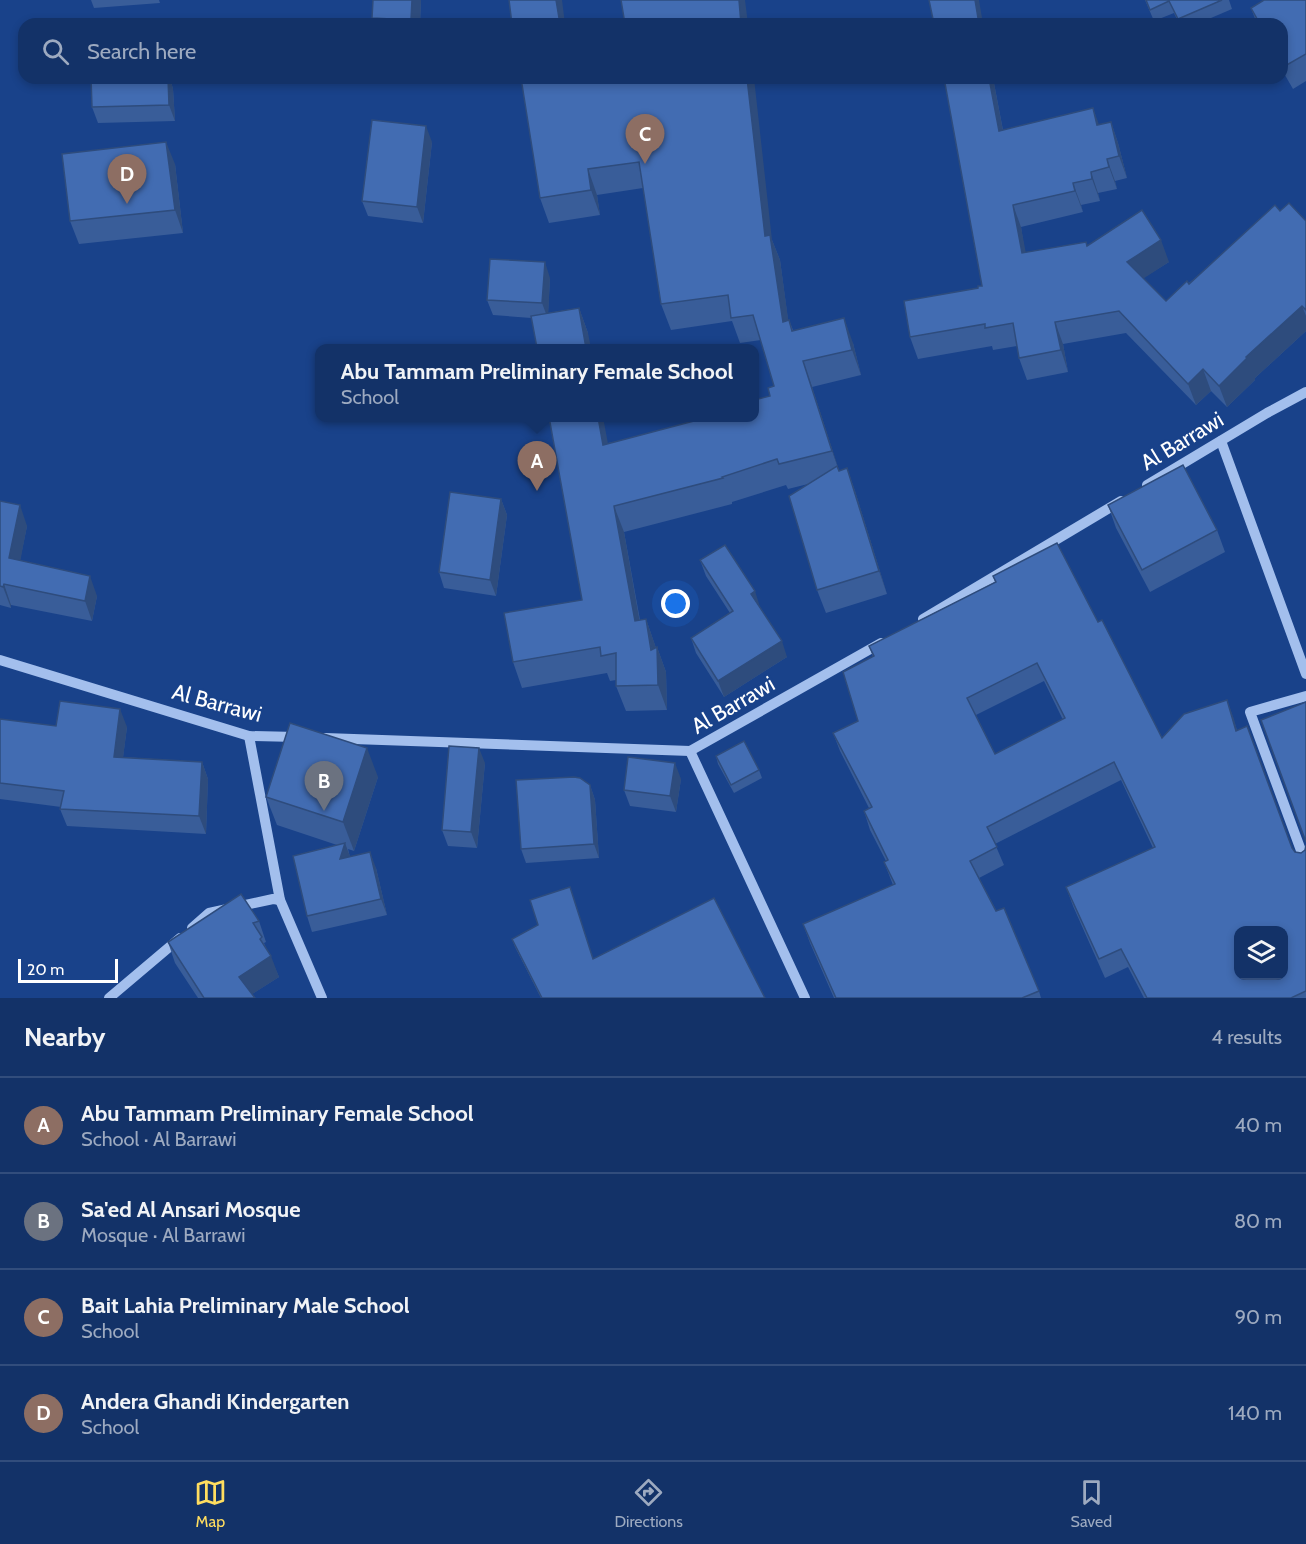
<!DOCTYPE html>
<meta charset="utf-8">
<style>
:root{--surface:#133268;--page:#203e71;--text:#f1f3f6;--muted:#9daac0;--line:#324d7c;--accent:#ffdd5f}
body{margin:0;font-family:Cabin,sans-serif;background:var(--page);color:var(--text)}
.controls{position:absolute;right:18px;bottom:18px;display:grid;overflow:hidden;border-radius:12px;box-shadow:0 3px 9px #0003}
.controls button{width:54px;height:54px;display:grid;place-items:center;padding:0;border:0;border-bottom:2px solid var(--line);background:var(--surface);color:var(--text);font:30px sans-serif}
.scale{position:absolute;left:18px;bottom:15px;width:100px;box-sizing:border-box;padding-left:6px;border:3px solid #fff;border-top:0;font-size:16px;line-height:21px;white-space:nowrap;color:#fff;-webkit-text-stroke:4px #19428a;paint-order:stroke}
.you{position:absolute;left:676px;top:604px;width:21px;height:21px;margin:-15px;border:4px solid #fff;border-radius:50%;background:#1a73e8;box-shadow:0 0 0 9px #1a73e833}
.badge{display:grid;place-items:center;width:39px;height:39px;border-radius:50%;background:var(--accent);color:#fff;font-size:20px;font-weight:700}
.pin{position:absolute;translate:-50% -50px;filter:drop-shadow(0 2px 3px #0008)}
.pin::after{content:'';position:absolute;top:32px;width:21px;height:18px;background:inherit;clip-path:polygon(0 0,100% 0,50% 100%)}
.popup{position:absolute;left:315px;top:344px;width:444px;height:78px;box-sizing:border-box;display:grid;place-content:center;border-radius:12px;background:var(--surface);filter:drop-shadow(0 2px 4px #0005);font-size:20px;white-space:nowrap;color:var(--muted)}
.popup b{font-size:22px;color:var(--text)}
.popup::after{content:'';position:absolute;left:50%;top:100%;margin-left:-12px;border:12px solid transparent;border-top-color:var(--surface)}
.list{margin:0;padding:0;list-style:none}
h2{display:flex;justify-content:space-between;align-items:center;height:78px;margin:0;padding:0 24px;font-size:26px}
h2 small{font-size:20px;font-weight:400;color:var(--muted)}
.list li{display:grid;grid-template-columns:39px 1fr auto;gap:18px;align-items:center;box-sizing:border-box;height:96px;padding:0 24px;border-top:2px solid var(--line)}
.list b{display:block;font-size:22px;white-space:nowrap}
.list p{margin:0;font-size:20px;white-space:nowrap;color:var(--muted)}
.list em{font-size:20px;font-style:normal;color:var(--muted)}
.icon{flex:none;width:33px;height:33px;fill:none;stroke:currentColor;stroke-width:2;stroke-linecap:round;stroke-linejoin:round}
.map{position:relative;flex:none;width:1306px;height:998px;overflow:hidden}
.search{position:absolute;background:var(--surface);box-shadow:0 3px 9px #0003;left:18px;right:18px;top:18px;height:66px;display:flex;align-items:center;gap:15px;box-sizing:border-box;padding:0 21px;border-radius:18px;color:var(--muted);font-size:22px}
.sheet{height:462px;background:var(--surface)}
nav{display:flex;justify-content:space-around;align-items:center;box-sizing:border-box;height:84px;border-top:2px solid var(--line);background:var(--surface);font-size:16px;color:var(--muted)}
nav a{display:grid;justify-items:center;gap:3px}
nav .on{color:var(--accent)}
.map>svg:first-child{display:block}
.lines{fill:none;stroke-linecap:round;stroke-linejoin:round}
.minor{stroke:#a3bfed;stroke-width:10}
.wall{fill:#395d99;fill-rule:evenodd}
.shaded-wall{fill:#2e4c7d}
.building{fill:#426cb2;stroke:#2e4c7d;stroke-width:1.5;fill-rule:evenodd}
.labels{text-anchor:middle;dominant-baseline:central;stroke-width:4.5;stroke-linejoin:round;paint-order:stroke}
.street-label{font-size:22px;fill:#fff;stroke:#19428a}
</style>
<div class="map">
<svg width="1306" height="998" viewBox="0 0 1306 998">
<rect width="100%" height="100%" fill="#19428a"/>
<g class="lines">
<g class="minor">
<path d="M1221,441L1306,674"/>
<path d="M1147,485L1267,413L1306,392"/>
<path d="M923,619L1121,501"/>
<path d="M0,660L249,736L297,737"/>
<path d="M1306,696L1250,712L1306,864"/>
<path d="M249,736L280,900L322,998"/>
<path d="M325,738L690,751L881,643"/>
<path d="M690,751L805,998"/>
<path d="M192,928L209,913L273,899L280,900"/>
<path d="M109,998L180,938"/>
</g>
</g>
<g class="wall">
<path d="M91,0H159L160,3L94,8Z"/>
<path d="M373,0H421L420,24H374L372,18Z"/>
<path d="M1145,0H1229L1232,9L1197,24H1179L1174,13L1154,21Z"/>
<path d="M1306,0V81L1293,89L1282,70V24H1257L1251,8Z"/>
<path d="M168,78H170L173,89L175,121L98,123L92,107Z"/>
<path d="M521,78L772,240L780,260L788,320H789L793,330L853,343L861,375L812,387L839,471L847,468L855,491L887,594L826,613L817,590L808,484L788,489L786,485L732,502V504L624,532L640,620L646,619L656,648L657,647L666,672L667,710L626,711L616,686V680L610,681L607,673L522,688L513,662L582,600L608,443L754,417L770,396L774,386L761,340L740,343L732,321L671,330L661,304L643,188L597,195L600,215L549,223L540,198Z"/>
<path d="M944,78H993L1003,130L1099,125L1111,122L1118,143L1127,178L1115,181L1117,189L1098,193L1100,201L1081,205L1083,212L1021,227L1025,253L1087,246L1169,262L1143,278L1166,301L1280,211L1306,221V331L1255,378V380L1227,407L1211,391L1196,405L1126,333L1063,344L1068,372L1027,380L1019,358L1017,346L993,350L992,346L918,359L910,337L982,286Z"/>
<path d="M432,142L423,223L368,216L362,201Z"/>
<path d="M175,164L183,233L79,244L70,221Z"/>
<path d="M550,278L548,313L579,308L588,333L531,318L493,315L487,300Z"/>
<path d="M501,499L507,515L496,596L444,588L439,572Z"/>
<path d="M0,501L27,526L20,560L97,596L92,621L11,605V608L0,605Z"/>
<path d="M1108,505L1217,530L1225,552L1150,592L1116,528Z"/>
<path d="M700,560L787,657L724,697L696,653L691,638L730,613L706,576Z"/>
<path d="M993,576L1098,622L1162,738L1227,700L1237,730L1292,848L1295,852L1301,853L1305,850L1306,845V998H1144L1128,967L1105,978L1073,906L1066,887L1153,848L1121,780L995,844L1004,865L979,878L1039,991L1041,998H834L810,943L803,924L893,885L884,862L886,861L870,830L864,811L869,808L840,751L833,733L858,721L873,657L869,646L995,582ZM1044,681L1063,720L995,754L976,715Z"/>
<path d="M0,719L56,726L127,727L123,757L202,762L208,779L206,834L67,826L60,809L61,807L0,799Z"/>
<path d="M716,756L759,770L762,778L734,793L718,764Z"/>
<path d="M485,763L477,848L448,846L442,830Z"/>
<path d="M378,777L354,851L348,849L350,857L376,868L387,915L312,932L307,916L337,845L277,825L266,797Z"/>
<path d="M681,779L676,812L630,806L624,790Z"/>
<path d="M590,785L595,800L599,858L526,863L521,849Z"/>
<path d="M259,921L266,942L264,943L279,977L252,994L255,998H198L175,963L168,942Z"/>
<path d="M512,939L765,998H541L515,947Z"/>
</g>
<g class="shaded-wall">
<path d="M412,0H421L420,24H413L411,20Z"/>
<path d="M556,0H562L565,24H560Z"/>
<path d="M739,0H745L748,24H741Z"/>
<path d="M975,0H979L983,24H979Z"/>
<path d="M168,78H170L173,89L175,121L169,105Z"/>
<path d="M747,78H754L772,240L780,260L792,347L783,322L765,236Z"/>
<path d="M989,78H993L1007,152L999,131Z"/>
<path d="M1093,108L1101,130L1097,125Z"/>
<path d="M1111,122L1118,143L1127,178L1119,156Z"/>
<path d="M426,126L432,142L423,223L417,207Z"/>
<path d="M166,142L175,164L183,233L175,210Z"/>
<path d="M1107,159L1115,181L1117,189L1109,167Z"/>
<path d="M588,169L597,195L600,215L591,190Z"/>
<path d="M1091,172L1098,193L1100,201L1092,179Z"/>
<path d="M1073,183L1081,205L1083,212L1075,191Z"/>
<path d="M1013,205L1021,227L1030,275L1022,253Z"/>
<path d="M1161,240L1169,262L1135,284L1127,262Z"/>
<path d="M545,262L550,278L548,319L542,303Z"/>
<path d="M1302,306L1306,316V331L1255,378V380L1227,407L1219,386L1246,357Z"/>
<path d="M579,308L588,333L591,348H586Z"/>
<path d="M844,318L853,343L861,375L852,350Z"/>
<path d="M1055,322L1063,344L1068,372L1061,350Z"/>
<path d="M803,361L812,387L841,476L832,451Z"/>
<path d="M1203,369L1211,391L1196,405L1188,384Z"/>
<path d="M598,417H603L613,470L603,445Z"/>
<path d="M847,468L855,491L887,594L879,571Z"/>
<path d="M501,499L507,515L496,596L490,580Z"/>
<path d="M20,505L27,526L17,578L9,558Z"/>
<path d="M614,506L624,532L644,646L635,621Z"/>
<path d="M90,576L97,596L92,621L85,601Z"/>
<path d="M4,584L11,605V608L3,587Z"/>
<path d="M755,591L760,607L751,594Z"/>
<path d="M646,619L655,645L657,654V647L666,672L667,710L658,685Z"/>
<path d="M782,641L787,657L724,697L718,681Z"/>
<path d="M1227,700L1234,719L1242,749L1236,731Z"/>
<path d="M120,709L127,727L121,774L114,757Z"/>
<path d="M367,748L378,777L354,851L343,822Z"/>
<path d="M479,748L485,763L477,848L471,832Z"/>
<path d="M202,762L208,779L206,834L199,816Z"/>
<path d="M675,763L681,779L676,812L670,796Z"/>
<path d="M590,785L595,800L599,858L594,844Z"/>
<path d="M345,843L351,859H340Z"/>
<path d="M370,852L376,868L387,915L381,899Z"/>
<path d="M271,956L279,977L246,998L239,977Z"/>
</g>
<g class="building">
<path d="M373,0H412L411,20L372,18Z"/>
<path d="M509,0H556L560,24H512Z"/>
<path d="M621,0H739L741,24H625Z"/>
<path d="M929,0H975L979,24H934Z"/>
<path d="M1146,0H1222L1178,19L1169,1L1150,10Z"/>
<path d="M1264,0H1306V54L1285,66L1282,62V24H1260L1251,8Z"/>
<path d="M91,78H168L169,105L92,107Z"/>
<path d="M521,78H747L765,236L770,235L783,322L789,320L792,331L844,318L852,350L803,361L832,451L779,464L777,459L722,477L723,478L614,506L635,621L646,619L651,650L657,647L658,685L616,686V653L601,656L600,647L513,662L504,613L582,600L549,417H598L603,445L709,417H754V400L770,396L768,388L774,386L753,315L731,318L728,295L661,304L639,162L588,169L591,190L540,198Z"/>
<path d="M944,78H989L999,131L1093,108L1097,125L1111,122L1119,156L1107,159L1109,167L1091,172L1092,179L1073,183L1075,191L1013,205L1022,253L1086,242L1087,246L1142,210L1161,240L1127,262L1166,301L1187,281L1189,284L1275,205L1280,211L1289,203L1306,221V310L1302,306L1246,357L1247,358L1219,386L1203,369L1188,384L1119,311L1055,322L1061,350L1019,358L1013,323L985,328V324L910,337L904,301L978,288V286H982Z"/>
<path d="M372,120L426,126L417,207L362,201Z"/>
<path d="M166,142L175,210L70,221L62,154Z"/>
<path d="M490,259L545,262L542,303L487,300Z"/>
<path d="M579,308L586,348H537L531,316Z"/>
<path d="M1183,465L1217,530L1142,570L1108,505Z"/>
<path d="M837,466L839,471L847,468L879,571L817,590L789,496Z"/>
<path d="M450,492L501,499L490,580L439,572Z"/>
<path d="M0,501L20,505L9,558L90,576L85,601L4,584L3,587L0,586Z"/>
<path d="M1057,543L1098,622L1102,620L1162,738L1184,714L1227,700L1236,731L1247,726L1292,848L1295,852L1301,853L1305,850L1306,845V991L1291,998H1147L1121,949L1099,959L1066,887L1155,847L1114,762L987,827L997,847L970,861L996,911L1004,908L1039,991L1022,998H836L803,924L895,884L884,862L888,860L864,811L872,807L833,733L858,721L843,672L874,656L869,646L996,582L993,576ZM1037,663L1065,718L995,754L967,698ZM1239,930H1284V975H1239Z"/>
<path d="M725,545L755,591L751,594L782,641L718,681L691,638L733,611L700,560Z"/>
<path d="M60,701L120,709L114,757L202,762L199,816L60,809L64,791L0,783V719L56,726Z"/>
<path d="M1306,702V842L1261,720Z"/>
<path d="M290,723L367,748L343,822L266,797Z"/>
<path d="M744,741L759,770L731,785L716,756Z"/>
<path d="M449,746L479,748L471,832L442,830Z"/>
<path d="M628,757L675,763L670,796L624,790Z"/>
<path d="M574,777L580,778L590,785L594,844L521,849L516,780Z"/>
<path d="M345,843L340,859L370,852L381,899L307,916L293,856Z"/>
<path d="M570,887L593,959L714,898L765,998H542L512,939L538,925L530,900Z"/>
<path d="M241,894L259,921L253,923L262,937L260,939L271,956L239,977L255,998H204L168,942Z"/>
</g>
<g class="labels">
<g class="street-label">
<text transform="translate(1182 441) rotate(-31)">Al Barrawi</text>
<text transform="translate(217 703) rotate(15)">Al Barrawi</text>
<text transform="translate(733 705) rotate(-30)">Al Barrawi</text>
</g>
</g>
</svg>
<div class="controls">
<button><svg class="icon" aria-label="layers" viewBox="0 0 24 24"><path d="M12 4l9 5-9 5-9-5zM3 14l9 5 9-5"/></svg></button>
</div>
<div class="scale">20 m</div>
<div class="you"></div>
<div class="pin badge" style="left:537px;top:491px;background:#8d6e63">A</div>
<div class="popup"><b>Abu Tammam Preliminary Female School</b>School</div>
<div class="pin badge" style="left:324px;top:811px;background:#6b7280">B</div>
<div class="pin badge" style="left:645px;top:164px;background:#8d6e63">C</div>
<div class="pin badge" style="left:127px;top:204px;background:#8d6e63">D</div>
<div class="search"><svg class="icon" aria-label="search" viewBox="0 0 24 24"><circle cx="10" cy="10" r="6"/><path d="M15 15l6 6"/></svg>Search here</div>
</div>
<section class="sheet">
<h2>Nearby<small>4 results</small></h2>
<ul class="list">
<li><span class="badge" style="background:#8d6e63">A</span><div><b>Abu Tammam Preliminary Female School</b><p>School · Al Barrawi</p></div><em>40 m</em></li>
<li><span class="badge" style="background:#6b7280">B</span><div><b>Sa'ed Al Ansari Mosque</b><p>Mosque · Al Barrawi</p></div><em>80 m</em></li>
<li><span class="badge" style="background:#8d6e63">C</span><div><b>Bait Lahia Preliminary Male School</b><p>School</p></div><em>90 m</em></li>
<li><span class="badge" style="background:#8d6e63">D</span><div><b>Andera Ghandi Kindergarten</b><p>School</p></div><em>140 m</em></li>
</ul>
</section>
<nav>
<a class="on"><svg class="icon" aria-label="map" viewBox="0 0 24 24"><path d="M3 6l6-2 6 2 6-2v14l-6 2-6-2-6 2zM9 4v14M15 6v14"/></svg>Map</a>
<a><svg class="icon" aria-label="directions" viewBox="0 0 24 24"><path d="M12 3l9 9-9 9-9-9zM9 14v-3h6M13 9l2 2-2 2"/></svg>Directions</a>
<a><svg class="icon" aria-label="saved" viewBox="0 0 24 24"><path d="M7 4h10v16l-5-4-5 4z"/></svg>Saved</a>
</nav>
